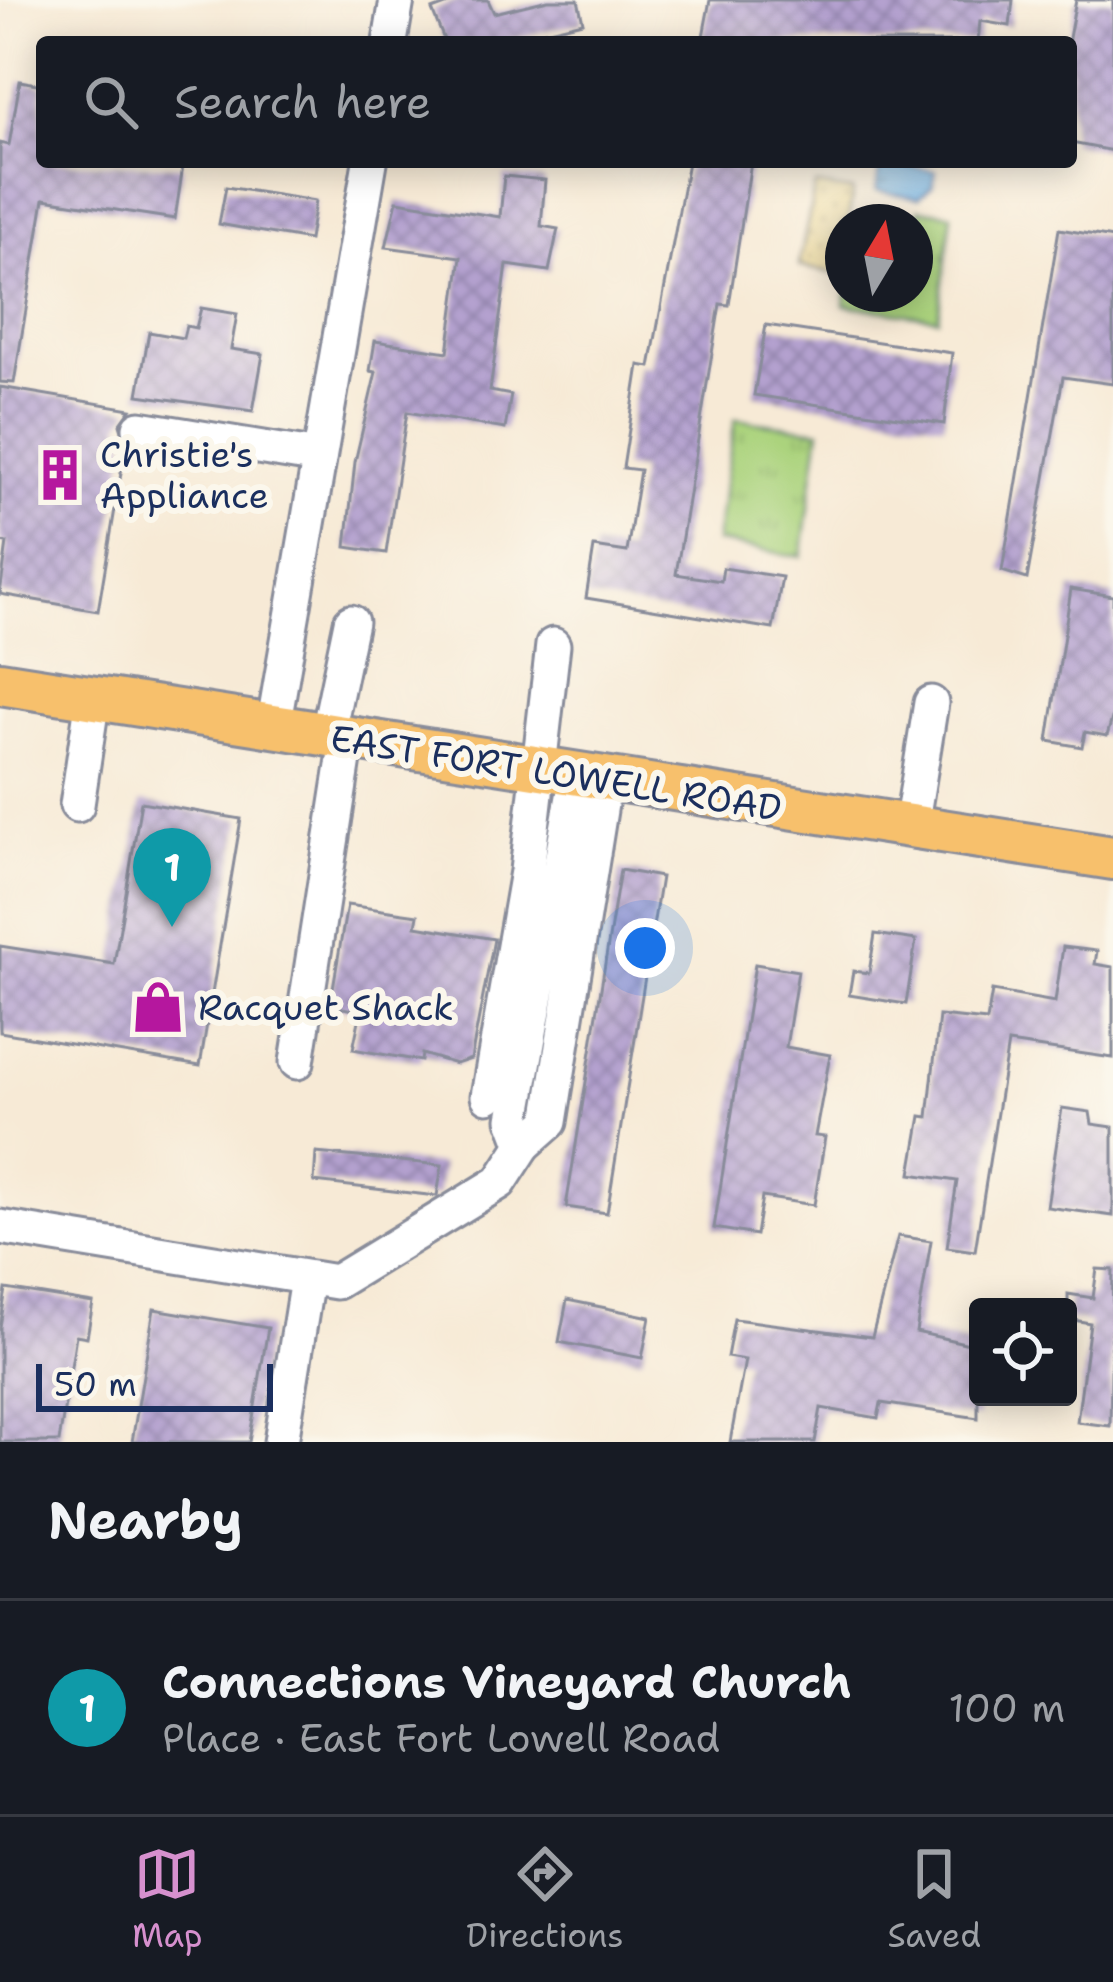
<!DOCTYPE html>
<meta charset="utf-8">
<style>
:root{--surface:#171b24;--page:#242831;--text:#f1f3f6;--muted:#9ea1a6;--line:#363941;--accent:#d690ce}
body{margin:0;font-family:"Shantell Sans",sans-serif;background:var(--page);color:var(--text)}
.controls{position:absolute;right:36px;bottom:36px;display:grid;overflow:hidden;border-radius:12px;box-shadow:0 6px 30px #0003}
.controls button{width:108px;height:108px;display:grid;place-items:center;padding:0;border:0;border-bottom:3px solid var(--line);background:var(--surface);color:var(--text);font:60px sans-serif}
.compass{position:absolute;left:825px;top:204px;width:108px;height:108px;border-radius:50%;background:var(--surface);box-shadow:0 6px 30px #0003;rotate:10deg}
.scale{position:absolute;left:36px;bottom:30px;width:237px;box-sizing:border-box;padding-left:12px;border:6px solid #1b2f5e;border-top:0;font-size:33px;line-height:42px;white-space:nowrap;color:#1b2f5e;-webkit-text-stroke:9px #fbf7ec;paint-order:stroke}
.you{position:absolute;left:645px;top:948px;width:42px;height:42px;margin:-30px;border:9px solid #fff;border-radius:50%;background:#1a73e8;box-shadow:0 0 0 18px #1a73e833}
.badge{display:grid;place-items:center;width:78px;height:78px;border-radius:50%;background:var(--accent);color:#fff;font-size:39px;font-weight:700}
.pin{position:absolute;translate:-50% -99px;filter:drop-shadow(0 3px 6px #0008)}
.pin::after{content:'';position:absolute;top:63px;width:42px;height:36px;background:inherit;clip-path:polygon(0 0,100% 0,50% 100%)}
.list{margin:0;padding:0;list-style:none}
h2{display:flex;justify-content:space-between;align-items:center;height:156px;margin:0;padding:0 48px;font-size:51px}
h2 small{font-size:39px;font-weight:400;color:var(--muted)}
.list li{display:grid;grid-template-columns:78px 1fr auto;gap:36px;align-items:center;box-sizing:border-box;height:216px;padding:0 48px;border-top:3px solid var(--line)}
.list b{display:block;font-size:45px;white-space:nowrap}
.list p{margin:0;font-size:39px;white-space:nowrap;color:var(--muted)}
.list em{font-size:39px;font-style:normal;color:var(--muted)}
.icon{flex:none;width:66px;height:66px;fill:none;stroke:currentColor;stroke-width:2;stroke-linecap:round;stroke-linejoin:round}
.map{position:relative;flex:none;width:1113px;height:1442px;overflow:hidden}
.search{position:absolute;background:var(--surface);box-shadow:0 6px 30px #0003;left:36px;right:36px;top:36px;height:132px;display:flex;align-items:center;gap:30px;box-sizing:border-box;padding:0 42px;border-radius:12px;color:var(--muted);font-size:45px}
.sheet{height:372px;background:var(--surface)}
nav{display:flex;justify-content:space-around;align-items:center;box-sizing:border-box;height:168px;border-top:3px solid var(--line);background:var(--surface);font-size:33px;color:var(--muted)}
nav a{display:grid;justify-items:center;gap:6px}
nav .on{color:var(--accent)}
.map>svg:first-child{display:block}
.grass{fill:url(#grass-tufts);stroke:#63816e;stroke-width:3}
.sand{fill:url(#sand-dots);stroke:#84847e;stroke-width:3}
.water{fill:url(#water-ripples);stroke:#446fa0;stroke-width:3}
.building{fill:url(#building-cross-hatch)}
.lines{fill:none;stroke-linecap:round;stroke-linejoin:round}
.minor-casing{stroke:#898c9a;stroke-width:39}
.major-casing{stroke:#898c9a;stroke-width:48}
.minor{stroke:#fff;stroke-width:33}
.major{stroke:#f7c06c;stroke-width:42}
.labels{text-anchor:middle;dominant-baseline:central;stroke-width:12;stroke-linejoin:round;paint-order:stroke}
.poi-label{font-size:36px;fill:#1b2f5e;stroke:#fbf7ec;text-anchor:start}
.street-label{font-size:36px;fill:#1b2f5e;stroke:#fbf7ec}
</style>
<div class="map">
<svg width="1113" height="1442" viewBox="0 0 1113 1442">
<defs>
<pattern id="grass-tufts" width="24" height="20" patternUnits="userSpaceOnUse" patternTransform="scale(3)"><rect width="24" height="20" fill="#abd37d"/><path d="M3 7l-1-3M5 7V3M7 7l1-3M15 17l-1-3M17 17v-4M19 17l1-3" fill="none" stroke="#93b56e"/></pattern>
<pattern id="sand-dots" width="8" height="8" patternUnits="userSpaceOnUse" patternTransform="scale(3)"><rect width="8" height="8" fill="#eeda9e"/><path d="M2 2h.1M6 6h.1" fill="none" stroke="#ccbb8a" stroke-width="1.8" stroke-linecap="round"/></pattern>
<pattern id="water-ripples" width="26" height="14" patternUnits="userSpaceOnUse" patternTransform="scale(3)"><rect width="26" height="14" fill="#6dafe2"/><path d="M2 4q2-2 4 0t4 0M15 11q2-2 4 0t4 0" fill="none" stroke="#598fba"/></pattern>
<pattern id="building-cross-hatch" width="8" height="8" patternUnits="userSpaceOnUse" patternTransform="scale(3)"><rect width="8" height="8" fill="#b4a1cf"/><path d="M0 0l8 8M0 8l8-8" fill="none" stroke="#9284ab"/></pattern>
</defs>
<rect width="100%" height="100%" fill="#fbf7ec"/>
<filter id="ink" filterUnits="userSpaceOnUse"><feTurbulence type="fractalNoise" baseFrequency=".00833" numOctaves="2"/><feDisplacementMap in="SourceGraphic" scale="24" xChannelSelector="R" yChannelSelector="G"/><feConvolveMatrix kernelMatrix="1 2 1 2 8 2 1 2 1" color-interpolation-filters="sRGB"/></filter>
<filter id="wash" filterUnits="userSpaceOnUse"><feTurbulence type="fractalNoise" baseFrequency=".004" numOctaves="4" result="noise"/><feDisplacementMap in="SourceGraphic" scale="48" xChannelSelector="R" yChannelSelector="G"/><feGaussianBlur stdDeviation="2.7" result="paint"/><feColorMatrix in="noise" values="0 0 0 0 0 0 0 0 0 0 0 0 0 0 0 0 0 1.4 0 .05"/><feComposite in="paint" operator="in"/></filter>
<g filter="url(#wash)">
<rect width="100%" height="100%" fill="#f7ead6"/>
<g class="grass">
<path d="M919,209L952,214L938,318L844,305L846,294H915Z"/>
<path d="M735,419L820,430L802,557L716,542Z"/>
</g>
<path class="sand" d="M815,185L853,191L848,222H843L838,274L799,266Z"/>
<path class="water" d="M880,162L936,171L933,185L919,198L876,191Z"/>
<g id="blocks">
<g class="building">
<path d="M459,0H488L494,13L548,0H578L583,22L498,42H445L432,10Z"/>
<path d="M710,0H1013L1010,26L980,21L978,42H702Z"/>
<path d="M1076,0H1113V151L1071,143L1069,38Z"/>
<path d="M20,81L42,85V162L183,166L175,219L44,199L14,383L0,382V143L9,145Z"/>
<path d="M688,162H751L729,305L720,304L676,574L721,581L723,568L782,577L773,629L586,598L594,547L627,552L640,470L623,468L639,365L650,367Z"/>
<path d="M504,176L545,180L541,226L558,229L549,271L507,265L490,391L511,395L505,429L407,412L386,553L346,547L355,462L376,372L370,371L375,341L448,352L461,257L386,247L397,201L500,217Z"/>
<path d="M226,187L315,201L309,240L219,224Z"/>
<path d="M1059,229L1113,238V384L1063,377L1027,579L1002,571Z"/>
<path d="M201,308L237,314L231,349L263,354L253,411L138,395L149,332L183,338L186,326L196,328Z"/>
<path d="M766,325L952,353L944,424L754,395Z"/>
<path d="M0,387L131,409L120,424L126,443L98,611L0,594L7,543L0,542Z"/>
<path d="M1071,589L1113,596V715L1107,736L1085,732L1082,747L1048,741Z"/>
<path d="M141,802L241,819L200,1066L0,1032V946L114,964Z"/>
<path d="M620,870L661,877L607,1213L566,1207Z"/>
<path d="M347,905L418,915L416,926L494,939L471,1059L456,1064L422,1054L421,1061L353,1049L361,1011L330,1006Z"/>
<path d="M875,934L916,940L906,1004L849,995L853,971L869,973Z"/>
<path d="M1063,947L1097,951L1095,964L1113,967V1058L1008,1043L975,1251L947,1247L957,1181L911,1174L921,1116L928,1117L939,1016L987,1021L992,991L1055,1002Z"/>
<path d="M755,964L798,971L786,1047L830,1055L815,1136L825,1137L814,1205L762,1197L756,1235L714,1228Z"/>
<path d="M1062,1108L1090,1112L1092,1124L1113,1127V1216L1047,1207Z"/>
<path d="M316,1153L442,1165L437,1196L314,1182Z"/>
<path d="M898,1236L931,1241L916,1332L978,1346V1418L881,1403L878,1418L821,1408L815,1442H730L745,1360L727,1357L734,1319L872,1337Z"/>
<path d="M1097,1269L1113,1270L1110,1426L1077,1422L1090,1323L1068,1319V1294L1093,1298Z"/>
<path d="M6,1289L93,1303L87,1337L76,1335L59,1442H0V1327Z"/>
<path d="M567,1300L650,1317L642,1358L559,1342Z"/>
<path d="M154,1309L268,1328L249,1442H132Z"/>
</g>
</g>
</g>
<g filter="url(#ink)">
<use href="#blocks" fill-opacity="0" stroke="#898c9a" stroke-width="3"/>
<g class="lines">
<g class="minor-casing">
<g id="minor">
<path d="M390,42L397,0"/>
<path d="M140,428L319,457"/>
<path d="M273,728L370,162"/>
<path d="M327,737L351,622"/>
<path d="M577,775L514,1119L524,1145L550,1122L605,779"/>
<path d="M77,805L93,697"/>
<path d="M911,827L931,703"/>
<path d="M297,1062L347,740"/>
<path d="M488,1096L527,871L553,645"/>
<path d="M0,1227L336,1282L500,1182L524,1145"/>
<path d="M281,1442L307,1279"/>
</g>
</g>
<g class="major-casing">
<path id="major" d="M0,683L1113,858"/>
</g>
<use href="#minor" class="minor"/>
<use href="#major" class="major"/>
</g>
</g>
<defs>
<g id="building-bare" transform="scale(4.14)"><path d="M-4-6H4V6H1V3H-1V6H-4ZM-2.5-4.3h1.7v1.8h-1.7ZM.8-4.3h1.7v1.8H.8ZM-2.5-1h1.7V.8h-1.7ZM.8-1h1.7V.8H.8Z" fill="#b5179e" stroke="#fbf7ec" stroke-width="2.5" paint-order="stroke"/></g>
<g id="shop-bare" transform="scale(4.14)"><path d="M-5-2.5h2.3a2.7 3.5 0 0 1 5.4 0H5L5.5 6h-11ZM-1.5-2.5h3a1.5 2.3 0 0 0-3 0Z" fill="#b5179e" stroke="#fbf7ec" stroke-width="2.5" paint-order="stroke"/></g>
</defs>
<g fill-rule="evenodd">
<use href="#building-bare" x="60" y="475"/>
<use href="#shop-bare" x="158" y="1007"/>
</g>
<g class="labels">
<g class="poi-label">
<text x="100" y="454">Christie's<tspan x="100" dy="41">Appliance</tspan></text>
<text x="198" y="1007">Racquet Shack</text>
</g>
<g class="street-label">
<text transform="translate(556 773) rotate(9)">EAST FORT LOWELL ROAD</text>
</g>
</g>
</svg>
<div class="controls">
<button><svg class="icon" aria-label="locate" viewBox="0 0 24 24"><circle cx="12" cy="12" r="6"/><path d="M12 2v4M12 18v4M2 12h4M18 12h4"/></svg></button>
</div>
<svg class="compass" viewBox="-18 -18 36 36"><path d="M0-13l5 13h-10z" fill="#e53935"/><path d="M0 13l5-13h-10z" fill="#9ea1a6"/></svg>
<div class="scale">50 m</div>
<div class="you"></div>
<div class="pin badge" style="left:172px;top:927px;background:#0f9aa8">1</div>
<div class="search"><svg class="icon" aria-label="search" viewBox="0 0 24 24"><circle cx="10" cy="10" r="6"/><path d="M15 15l6 6"/></svg>Search here</div>
</div>
<section class="sheet">
<h2>Nearby<small></small></h2>
<ul class="list">
<li><span class="badge" style="background:#0f9aa8">1</span><div><b>Connections Vineyard Church</b><p>Place · East Fort Lowell Road</p></div><em>100 m</em></li>
</ul>
</section>
<nav>
<a class="on"><svg class="icon" aria-label="map" viewBox="0 0 24 24"><path d="M3 6l6-2 6 2 6-2v14l-6 2-6-2-6 2zM9 4v14M15 6v14"/></svg>Map</a>
<a><svg class="icon" aria-label="directions" viewBox="0 0 24 24"><path d="M12 3l9 9-9 9-9-9zM9 14v-3h6M13 9l2 2-2 2"/></svg>Directions</a>
<a><svg class="icon" aria-label="saved" viewBox="0 0 24 24"><path d="M7 4h10v16l-5-4-5 4z"/></svg>Saved</a>
</nav>
